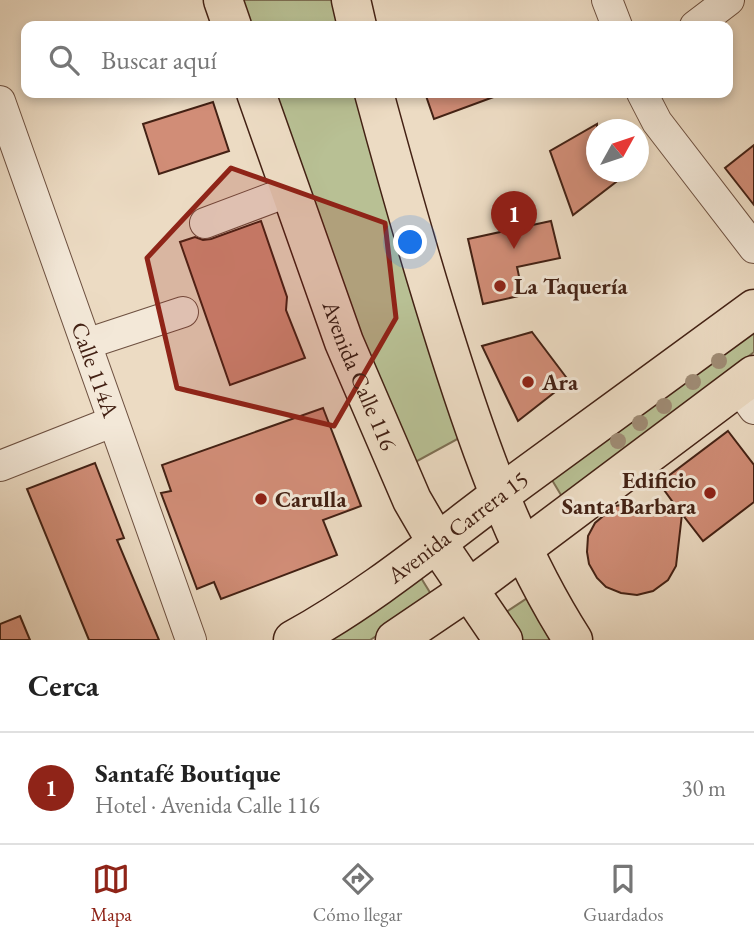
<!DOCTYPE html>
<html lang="es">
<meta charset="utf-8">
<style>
:root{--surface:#fff;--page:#f6f6f6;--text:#222;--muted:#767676;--line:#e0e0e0;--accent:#8f2418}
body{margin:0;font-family:"EB Garamond",serif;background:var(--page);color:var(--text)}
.compass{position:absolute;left:586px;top:119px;width:63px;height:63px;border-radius:50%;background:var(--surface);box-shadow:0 4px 10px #0003;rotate:50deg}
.you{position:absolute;left:411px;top:243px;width:24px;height:24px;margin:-18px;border:5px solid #fff;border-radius:50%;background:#1a73e8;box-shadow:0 0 0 10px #1a73e833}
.badge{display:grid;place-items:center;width:46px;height:46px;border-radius:50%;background:var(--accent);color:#fff;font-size:23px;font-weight:700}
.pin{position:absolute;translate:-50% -58px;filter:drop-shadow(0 2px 4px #0008)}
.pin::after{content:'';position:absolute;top:37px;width:24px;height:21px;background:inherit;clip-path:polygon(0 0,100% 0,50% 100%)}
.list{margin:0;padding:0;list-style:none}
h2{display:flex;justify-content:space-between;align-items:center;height:91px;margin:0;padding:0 28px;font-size:30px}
h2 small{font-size:23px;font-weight:400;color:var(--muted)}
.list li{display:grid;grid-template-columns:46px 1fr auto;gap:21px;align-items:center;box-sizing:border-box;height:112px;padding:0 28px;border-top:2px solid var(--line)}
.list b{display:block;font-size:26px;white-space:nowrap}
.list p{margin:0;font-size:23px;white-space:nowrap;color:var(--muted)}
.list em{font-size:23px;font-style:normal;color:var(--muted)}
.icon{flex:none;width:38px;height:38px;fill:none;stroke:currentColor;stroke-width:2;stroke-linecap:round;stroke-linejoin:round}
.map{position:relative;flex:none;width:754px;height:640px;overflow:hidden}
.search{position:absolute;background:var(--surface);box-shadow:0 4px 10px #0003;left:21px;right:21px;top:21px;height:77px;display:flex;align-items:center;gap:18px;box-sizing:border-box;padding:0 24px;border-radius:14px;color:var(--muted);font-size:26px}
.sheet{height:203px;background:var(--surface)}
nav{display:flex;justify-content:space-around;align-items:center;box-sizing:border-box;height:98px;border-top:2px solid var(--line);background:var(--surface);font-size:19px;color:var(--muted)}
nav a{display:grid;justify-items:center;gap:4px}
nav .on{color:var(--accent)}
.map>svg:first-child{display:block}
.green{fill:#b8c094;stroke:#7e7054;stroke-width:2}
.building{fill:#d18d77;stroke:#432114;stroke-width:2}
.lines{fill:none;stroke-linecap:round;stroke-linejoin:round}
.minor-casing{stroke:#6d5040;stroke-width:32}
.major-casing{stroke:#432114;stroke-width:41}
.minor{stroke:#f3e8d8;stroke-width:30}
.major{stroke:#ecdbc3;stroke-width:38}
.tree{fill:#9f8b74}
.marked{fill:#8f2418;fill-opacity:0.2;stroke:#8f2418;stroke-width:5;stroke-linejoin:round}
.poi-dot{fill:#8f2418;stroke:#f3e8d8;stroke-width:2.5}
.labels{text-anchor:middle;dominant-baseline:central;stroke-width:6;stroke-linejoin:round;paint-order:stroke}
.poi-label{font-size:23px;font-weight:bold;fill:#432114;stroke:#f3e8d8;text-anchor:start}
.street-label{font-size:23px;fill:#432114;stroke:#f3e8d8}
</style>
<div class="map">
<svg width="754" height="640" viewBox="0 0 754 640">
<rect width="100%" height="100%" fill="#ecdbc3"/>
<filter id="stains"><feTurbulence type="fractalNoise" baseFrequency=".00286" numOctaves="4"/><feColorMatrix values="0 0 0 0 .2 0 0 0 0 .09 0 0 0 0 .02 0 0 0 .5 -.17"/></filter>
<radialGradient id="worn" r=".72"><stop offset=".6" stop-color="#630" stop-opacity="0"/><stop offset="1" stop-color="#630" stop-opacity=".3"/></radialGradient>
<g class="green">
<path d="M234,0H339L345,26H243Z"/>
<path d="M266,93H362L463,436L408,466Z"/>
<path d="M754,322V352L564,500L549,475Z"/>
<path d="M418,573L434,599L370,640H317Z"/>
<path d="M532,595L560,640H515L500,616Z"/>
</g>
<g class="building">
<path d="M425,93H499V95L434,119Z"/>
<path d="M213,102L229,151L159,174L143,124Z"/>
<path d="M597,124V172H629L573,215L550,151Z"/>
<path d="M754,145V205L725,168Z"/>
<path d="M261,221L287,297L286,310L305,358L230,385L180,242L195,237L203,240L211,239Z"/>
<path d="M551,221L560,258L517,267L523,295L483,304L468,239Z"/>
<path d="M532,332L569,381L518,421L482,346Z"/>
<path d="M323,408L361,506L323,520L337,555L221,599L214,582L197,589L161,493L171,491L162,465Z"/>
<path d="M728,431L754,465V502L703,541L682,514L676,566L668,580L653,591L637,595L621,593L606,587L597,578L589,564L587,552L588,536L595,523L615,506L635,503L680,512L659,483Z"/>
<path d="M95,463L124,538L117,540L159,640H89L27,489Z"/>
<path d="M20,616L30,640H0V624Z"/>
</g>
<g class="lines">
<g class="minor-casing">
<g id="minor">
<path d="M607,0L617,26"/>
<path d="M695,26L729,0"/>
<path d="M642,93L657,122L754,248"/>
<path id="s1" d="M0,101L191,640"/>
<path d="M205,223L290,191"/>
<path d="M86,344L183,312"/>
<path d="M738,387L754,409"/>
<path d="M0,466L112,422"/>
</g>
</g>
<g class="major-casing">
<g id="major">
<path d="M223,0L232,26"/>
<path d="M351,0L357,26"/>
<path id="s2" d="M256,93L344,342L412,500L437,543L503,640"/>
<path d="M374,93C397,178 421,263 448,348C480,449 516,551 573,640"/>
<path id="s3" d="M293,640C368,599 433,545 501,494C585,432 670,371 754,309"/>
<path d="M395,640L454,600L754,375"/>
</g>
</g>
<use href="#minor" class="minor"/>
<use href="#major" class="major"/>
</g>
<g class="tree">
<circle cx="719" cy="361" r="8"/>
<circle cx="693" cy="382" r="8"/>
<circle cx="664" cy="406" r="8"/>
<circle cx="640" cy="423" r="8"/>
<circle cx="618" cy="441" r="8"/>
</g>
<path class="marked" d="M231,168L385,223L396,318L334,426L177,388L147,258Z"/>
<g class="poi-dot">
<circle cx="500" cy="286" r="7"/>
<circle cx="528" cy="382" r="7"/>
<circle cx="710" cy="493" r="7"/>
<circle cx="261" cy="499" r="7"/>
</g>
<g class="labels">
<g class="poi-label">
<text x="514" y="286">La Taquería</text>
<text x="542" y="382">Ara</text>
<text x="696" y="480" text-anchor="end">Edificio<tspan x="696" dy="26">Santa Barbara</tspan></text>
<text x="275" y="499">Carulla</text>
</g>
<g class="street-label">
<text stroke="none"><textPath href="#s1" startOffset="285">Calle 114A</textPath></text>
<text stroke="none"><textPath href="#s2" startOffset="301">Avenida Calle 116</textPath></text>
<text stroke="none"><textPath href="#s3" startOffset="200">Avenida Carrera 15</textPath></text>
</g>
</g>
<rect width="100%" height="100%" filter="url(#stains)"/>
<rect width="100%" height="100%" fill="url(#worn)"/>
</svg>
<svg class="compass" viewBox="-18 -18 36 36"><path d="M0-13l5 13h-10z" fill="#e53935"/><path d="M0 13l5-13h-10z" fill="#767676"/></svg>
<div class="you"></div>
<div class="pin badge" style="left:514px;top:249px">1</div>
<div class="search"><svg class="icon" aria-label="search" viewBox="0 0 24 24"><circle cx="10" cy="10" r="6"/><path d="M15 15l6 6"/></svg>Buscar aquí</div>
</div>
<section class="sheet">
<h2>Cerca<small></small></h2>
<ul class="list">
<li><span class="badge">1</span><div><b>Santafé Boutique</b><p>Hotel · Avenida Calle 116</p></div><em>30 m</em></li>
</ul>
</section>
<nav>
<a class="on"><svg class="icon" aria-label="map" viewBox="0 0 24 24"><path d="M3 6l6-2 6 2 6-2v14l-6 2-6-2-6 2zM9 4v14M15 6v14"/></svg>Mapa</a>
<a><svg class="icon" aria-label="directions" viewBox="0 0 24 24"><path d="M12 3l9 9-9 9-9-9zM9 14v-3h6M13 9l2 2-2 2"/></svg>Cómo llegar</a>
<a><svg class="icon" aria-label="saved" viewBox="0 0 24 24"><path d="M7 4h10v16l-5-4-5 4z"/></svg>Guardados</a>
</nav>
